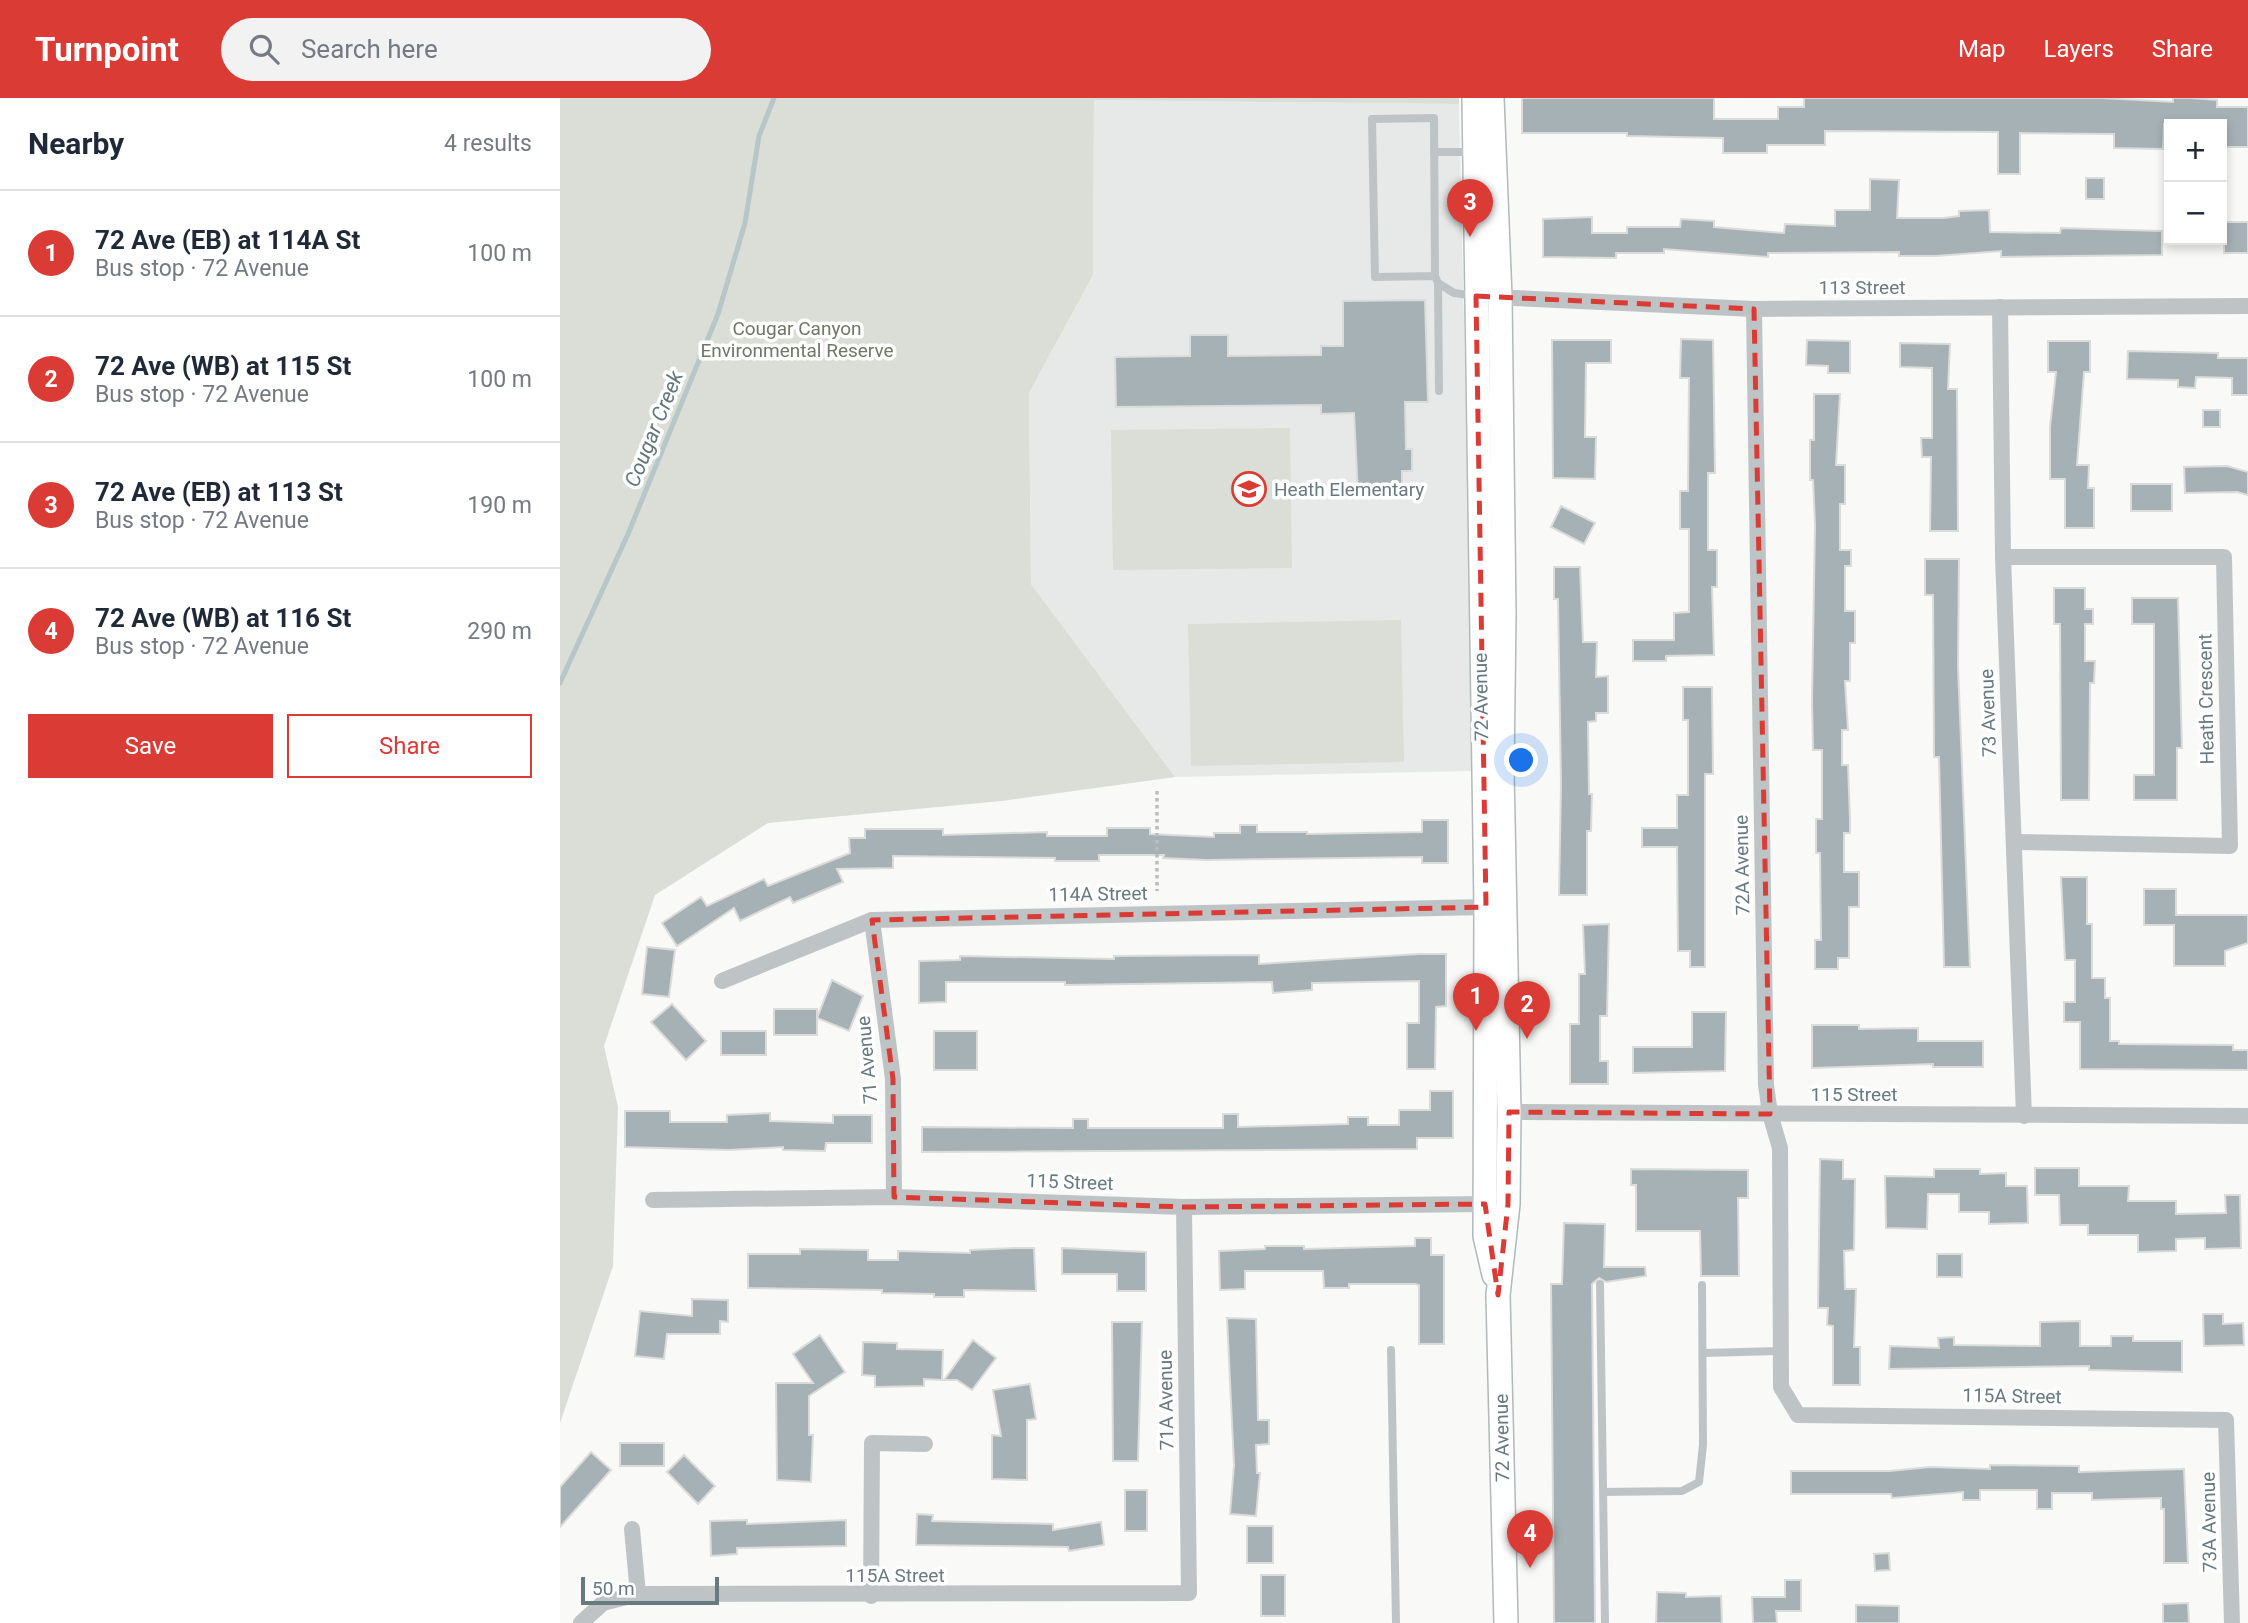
<!DOCTYPE html>
<meta charset="utf-8">
<style>
:root{--surface:#fff;--page:#f2f2f3;--text:#1f2937;--muted:#747a83;--line:#e0e1e3;--accent:#db3b35}
body{margin:0;font-family:Roboto,sans-serif;background:var(--page);color:var(--text)}
.controls{position:absolute;right:21px;top:21px;display:grid;overflow:hidden;border-radius:0px;box-shadow:0 4px 10px #0003}
.controls button{width:63px;height:63px;display:grid;place-items:center;padding:0;border:0;border-bottom:2px solid var(--line);background:var(--surface);color:var(--text);font:35px sans-serif}
.scale{position:absolute;left:21px;bottom:18px;width:138px;box-sizing:border-box;padding-left:7px;border:4px solid #667a80;border-top:0;font-size:19px;line-height:24px;white-space:nowrap;color:#667a80;-webkit-text-stroke:5px #fff;paint-order:stroke}
.you{position:absolute;left:962px;top:663px;width:24px;height:24px;margin:-18px;border:5px solid #fff;border-radius:50%;background:#1a73e8;box-shadow:0 0 0 10px #1a73e833}
.badge{display:grid;place-items:center;width:46px;height:46px;border-radius:50%;background:var(--accent);color:#fff;font-size:23px;font-weight:700}
.pin{position:absolute;translate:-50% -58px;filter:drop-shadow(0 2px 4px #0008)}
.pin::after{content:'';position:absolute;top:37px;width:24px;height:21px;background:inherit;clip-path:polygon(0 0,100% 0,50% 100%)}
.list{margin:0;padding:0;list-style:none}
h2{display:flex;justify-content:space-between;align-items:center;height:91px;margin:0;padding:0 28px;font-size:30px}
h2 small{font-size:23px;font-weight:400;color:var(--muted)}
.list li{display:grid;grid-template-columns:46px 1fr auto;gap:21px;align-items:center;box-sizing:border-box;height:126px;padding:0 28px;border-top:2px solid var(--line)}
.list b{display:block;font-size:26px;white-space:nowrap}
.list p{margin:0;font-size:23px;white-space:nowrap;color:var(--muted)}
.list em{font-size:23px;font-style:normal;color:var(--muted)}
.actions{display:flex;gap:14px;padding:21px 28px}
.actions a{flex:1;padding:16px 0;border:2px solid var(--accent);border-radius:0px;text-align:center;font-size:24px;color:var(--accent)}
.actions .main{background:var(--accent);color:#fff}
.icon{flex:none;width:38px;height:38px;fill:none;stroke:currentColor;stroke-width:2;stroke-linecap:round;stroke-linejoin:round}
.map{position:relative;flex:none;width:1688px;height:1525px;overflow:hidden}
header{display:flex;align-items:center;gap:42px;box-sizing:border-box;height:98px;padding:0 35px;background:var(--accent);color:#fff}
header strong{font-size:33px}
nav{display:flex;gap:38px;margin-inline-start:auto;font-size:24px}
.search{width:490px;height:63px;background:var(--page);display:flex;align-items:center;gap:18px;box-sizing:border-box;padding:0 24px;border-radius:38px;color:var(--muted);font-size:26px}
main{display:flex}
aside{flex:1;background:var(--surface)}
.map>svg:first-child{display:block}
.built{fill:#e7e9e8}
.green{fill:#daded6}
.lines{fill:none;stroke-linecap:round;stroke-linejoin:round}
.stream{stroke:#b7c6c8;stroke-width:5}
.building{fill:#a5b1b4;stroke:#dbdbd9;stroke-width:2}
.secondary-casing{stroke:#b1b9bb;stroke-width:26}
.path{stroke:#b9bdbf;stroke-width:3.5;stroke-dasharray:3.5 3.5;stroke-linecap:butt}
.service{stroke:#bec4c6;stroke-width:8}
.minor{stroke:#bec4c6;stroke-width:16}
.secondary{stroke:#fff;stroke-width:23}
.marked{fill:none;stroke:#db3b35;stroke-width:5;stroke-dasharray:14 9;stroke-linejoin:round}
.labels{text-anchor:middle;dominant-baseline:central;stroke-width:7;stroke-linejoin:round;paint-order:stroke}
.street-label{font-size:19px;fill:#667a80;stroke:#fff}
.park-label{font-size:19px;fill:#6c7964;stroke:#fff}
.poi-label{font-size:19px;fill:#667a80;stroke:#fff;text-anchor:start}
.water-label{font-size:21px;font-style:italic;fill:#60787a;stroke:#fff}
</style>
<header>
<strong>Turnpoint</strong>
<div class="search"><svg class="icon" aria-label="search" viewBox="0 0 24 24"><circle cx="10" cy="10" r="6"/><path d="M15 15l6 6"/></svg>Search here</div>
<nav><a>Map</a><a>Layers</a><a>Share</a></nav>
</header>
<main>
<aside>
<h2>Nearby<small>4 results</small></h2>
<ul class="list">
<li><span class="badge">1</span><div><b>72 Ave (EB) at 114A St</b><p>Bus stop · 72 Avenue</p></div><em>100 m</em></li>
<li><span class="badge">2</span><div><b>72 Ave (WB) at 115 St</b><p>Bus stop · 72 Avenue</p></div><em>100 m</em></li>
<li><span class="badge">3</span><div><b>72 Ave (EB) at 113 St</b><p>Bus stop · 72 Avenue</p></div><em>190 m</em></li>
<li><span class="badge">4</span><div><b>72 Ave (WB) at 116 St</b><p>Bus stop · 72 Avenue</p></div><em>290 m</em></li>
</ul>
<div class="actions"><a class="main">Save</a><a>Share</a></div>
</aside>
<div class="map">
<svg width="1688" height="1525" viewBox="0 0 1688 1525">
<rect width="100%" height="100%" fill="#f9f9f7"/>
<path class="built" d="M534,2L899,6L914,673L615,679L471,486L469,295L533,177Z"/>
<g class="green">
<path d="M0,0H899V6L534,2L533,177L469,295L471,486L615,679L442,703L208,725L95,797L44,948L58,1009L53,1168L0,1325Z"/>
<path d="M730,330L732,470L553,472L551,332Z"/>
<path d="M841,522L844,664L631,668L628,526Z"/>
</g>
<g class="lines">
<path class="stream" d="M0,585L68,436L158,216L185,125L199,38L214,0"/>
</g>
<g class="building">
<path d="M962,0H1154V21H1218V9H1244V0H1542L1613,4V0H1630L1657,2V9H1688V49H1665L1666,26H1604L1603,51L1554,50V36L1460,35V76H1438V34L1265,33V47H1207V55H1163V40L1067,38V35H962Z"/>
<rect x="1526" y="80" width="18" height="21"/>
<path d="M1310,81L1339,82L1337,120H1384L1399,118V113L1429,112L1430,134L1500,135L1501,130L1602,133V157L1441,159V153L1376,158H1339V154L1208,155V159L1104,151V155H1056V160L983,159V121L1032,119V135H1067V129H1120L1121,121L1154,123V129L1224,135L1225,126L1275,128V112H1310Z"/>
<rect x="1664" y="124" width="24" height="31"/>
<path d="M865,202L868,304H845L846,351H852V373H842V397H798L794,315L761,316V307L556,309L555,259L630,258V237H668V258L761,257V248H783V203Z"/>
<path d="M1121,241L1153,242L1155,375H1148V452H1157V489H1152L1154,557L1106,558V563H1073V542H1114V515L1129,514V431H1120V393H1128L1129,280H1120Z"/>
<path d="M992,242H1051V265H1026L1025,339H1036L1035,381L993,380Z"/>
<path d="M1247,242L1290,243V275H1268V268L1246,267Z"/>
<path d="M1488,243H1530V274H1524L1517,367H1529L1528,390H1534V430H1505V381H1490V329L1496,274H1488Z"/>
<path d="M1340,245L1390,246L1388,291H1397L1398,433H1370L1371,359H1362L1361,340H1372V270L1340,269Z"/>
<path d="M1568,253L1658,255V260H1688V297H1672V280L1636,279L1635,290L1618,289V282L1567,281Z"/>
<path d="M1254,296H1280L1276,367H1285V406H1280V452H1291V468H1285V513H1295V545H1290V583H1285L1288,632H1282V667H1288L1290,721V735H1284V774H1299V809H1289V860H1278V871H1255V842H1261L1260,755H1256V721H1262V652H1253L1252,603L1255,427L1253,382H1250V342H1254Z"/>
<rect x="1643" y="312" width="17" height="17"/>
<path d="M1667,368L1688,374V397L1677,394L1625,395L1624,369Z"/>
<rect x="1571" y="386" width="41" height="27"/>
<path d="M1001,408L1035,425L1024,446L991,429Z"/>
<path d="M1365,461H1399L1398,568L1410,869H1384L1379,659H1374L1373,497H1365Z"/>
<path d="M994,469H1020L1023,544H1037L1036,579L1048,578V615H1036V623L1028,624L1029,696H1032L1031,733H1027V797H999L1001,686L998,501H994Z"/>
<path d="M1494,490H1525V511H1533V526H1525V563H1535L1534,585H1530L1529,702H1501L1500,526H1494Z"/>
<path d="M1572,500H1618L1622,650H1617V702H1574V677H1594V526H1572Z"/>
<path d="M1123,589H1152L1153,676H1145V869H1130V853H1118L1117,749H1082V730H1117V697H1128V622H1123Z"/>
<path d="M862,722H888V765H862V759L646,762L603,760L604,757H539V763H495V760L333,758V770L277,771L283,784L233,805L230,799L180,823L174,810L117,848L102,825L141,799L147,808L204,781L208,788L290,755L289,740H305V731H383V737L487,734V738H547V730H590V736L654,739V735H680V727H697V734H747V736L862,734Z"/>
<path d="M1501,779H1527V826H1532V880H1545V900H1550V943H1559V946L1673,947V952H1688V972L1520,971V924H1504V904H1515V862H1505Z"/>
<path d="M1584,791H1616V817H1688V845L1665,853V868H1614V827H1584Z"/>
<path d="M1049,826L1047,918H1040V963H1048V986H1010V926H1019V876H1025L1023,827Z"/>
<path d="M87,849L115,852L109,899L82,896Z"/>
<path d="M859,856H886V908L876,909L875,971H847V925H859V883L752,885V892L713,895L712,884L505,887V884H386V904L359,905V863L400,862V858L554,861V858L699,857V866Z"/>
<path d="M272,882L303,898L289,933L257,920Z"/>
<path d="M112,906L146,943L126,962L91,924Z"/>
<rect x="214" y="911" width="43" height="26"/>
<path d="M1132,914H1166L1165,973L1073,975V949H1132Z"/>
<path d="M1252,927H1299V931L1358,930V943H1423V969H1373V966L1252,970Z"/>
<rect x="161" y="933" width="45" height="24"/>
<rect x="374" y="933" width="43" height="39"/>
<path d="M870,993H893V1040H857V1051L362,1054V1029L513,1030V1021H528V1030H663V1016H678V1029L788,1026V1019H808V1027H839V1012H870Z"/>
<path d="M65,1013H110V1024H167V1017L210,1015V1023L273,1025V1017H312V1045H266L265,1053L223,1052V1049L169,1052L65,1049Z"/>
<path d="M1260,1061L1283,1062V1081H1295L1294,1152L1284,1153L1285,1191H1296L1294,1249H1300V1287H1273V1228L1267,1227L1268,1210H1258Z"/>
<path d="M1475,1070H1519V1088H1569L1568,1103H1616V1116L1666,1115L1665,1097H1680L1681,1150L1645,1151V1140L1616,1141V1153L1578,1154V1137H1528V1127H1500L1499,1097H1475Z"/>
<path d="M1071,1071L1188,1072V1100H1178L1179,1178H1141L1140,1133H1076V1087H1071Z"/>
<path d="M1374,1071H1420V1076L1446,1075V1088H1467L1468,1125L1429,1126V1114H1399V1096H1368L1367,1131L1326,1130L1325,1078L1374,1079Z"/>
<path d="M1004,1125L1045,1126L1044,1169H1085L1086,1178L1046,1184L1039,1180L1032,1186L1035,1525H994L991,1186H1002Z"/>
<path d="M855,1140H871V1157H884V1246H859V1187L855,1186H789V1190H764L763,1173H685V1191L660,1192L659,1153L705,1151V1148H744V1151L855,1148Z"/>
<path d="M454,1150H474L476,1193L404,1192V1199H374V1196L322,1195V1192L188,1190V1156H240V1151L308,1152V1162H338V1153L410,1155V1152Z"/>
<path d="M502,1150L586,1154V1193H557V1176H502Z"/>
<rect x="1377" y="1156" width="25" height="23"/>
<path d="M132,1201L168,1202V1224L160,1223V1236H107L104,1261L75,1258L80,1213L132,1218Z"/>
<path d="M1643,1216H1663V1226L1683,1225L1684,1247L1644,1248Z"/>
<path d="M667,1220L696,1221L698,1322H709V1346L696,1347L697,1375H700L696,1418L670,1416L674,1367Z"/>
<path d="M1520,1223V1248H1551V1238H1573V1243H1622V1274L1529,1272V1268L1329,1271L1330,1248L1379,1250L1378,1240L1394,1239V1247L1480,1248V1224Z"/>
<path d="M552,1224H582L578,1363H553Z"/>
<path d="M260,1237L285,1274L249,1298V1337H253L251,1384L217,1382L216,1285H253L233,1256Z"/>
<path d="M413,1242L436,1260L412,1292L397,1282H384Z"/>
<path d="M303,1244L337,1245V1251L383,1252L382,1282L364,1281V1288L315,1289V1278L302,1277Z"/>
<path d="M470,1286L476,1321L467,1322V1382L432,1381V1337L441,1338L433,1292Z"/>
<rect x="60" y="1345" width="44" height="23"/>
<path d="M31,1354L51,1372L0,1429V1389Z"/>
<path d="M124,1357L155,1388L138,1406L107,1374Z"/>
<path d="M1430,1367L1519,1368V1374L1624,1371L1628,1465H1604V1411H1601V1400L1532,1402V1395H1492V1411H1477V1392H1420V1402H1403V1394L1332,1400L1331,1396H1231V1373H1330L1370,1369L1430,1371Z"/>
<rect x="565" y="1392" width="22" height="41"/>
<path d="M357,1416L373,1417L372,1423L493,1426V1432L541,1424L544,1447L509,1453L508,1449L356,1447Z"/>
<path d="M187,1422V1426L286,1422V1448L177,1450V1456L151,1458L150,1423Z"/>
<rect x="687" y="1428" width="26" height="37"/>
<path d="M1329,1455L1330,1472L1315,1473L1314,1456Z"/>
<rect x="701" y="1477" width="24" height="41"/>
<path d="M1225,1482H1241V1513H1216L1217,1525H1193L1192,1499H1225Z"/>
<path d="M1097,1494L1126,1495V1499L1161,1498L1162,1525H1096Z"/>
<path d="M1628,1505L1629,1525H1603V1506Z"/>
<path d="M1296,1507L1339,1508V1525H1296Z"/>
</g>
<g class="lines">
<g class="secondary-casing">
<g id="secondary">
<path d="M914,0L926,809L925,1138L934,1177"/>
<path d="M932,0L940,199L944,515L942,673L949,1014L948,1106L938,1197L946,1525"/>
</g>
</g>
<path class="path" d="M597,693V793"/>
<g class="service">
<path d="M874,54H913"/>
<path d="M875,178L815,179L812,21L874,20L875,178L878,185L894,195L916,198"/>
<path d="M878,185L879,293"/>
<path d="M1040,1186L1045,1525"/>
<path d="M831,1252L836,1525"/>
<path d="M1143,1255L1221,1253"/>
<path d="M1043,1394L1122,1393L1139,1384L1143,1347L1142,1187"/>
</g>
<g class="minor">
<path d="M931,199L1194,211L1688,208"/>
<path d="M1440,209L1443,459L1464,1018"/>
<path d="M1194,211L1206,987L1210,1016L1220,1050L1221,1289L1238,1317L1666,1322L1672,1525"/>
<path d="M1443,459H1664L1670,748L1454,744"/>
<path d="M312,822L333,981L334,1099"/>
<path d="M162,883L312,822L926,809"/>
<path d="M945,1008L949,1014L1688,1018"/>
<path d="M93,1102L334,1099L624,1109L925,1106"/>
<path d="M72,1431L78,1496"/>
<path d="M311,1498L312,1345L365,1346"/>
<path d="M21,1525L43,1505L78,1496L629,1495L624,1109"/>
</g>
<use href="#secondary" class="secondary"/>
</g>
<path class="marked" d="M916,198L1194,211L1210,1016L949,1014L948,1106L938,1197L925,1106L624,1109L334,1099L333,981L312,822L926,809Z"/>
<defs>
<g id="school-ring" transform="scale(1.75)"><circle r="9.5" fill="#fff" stroke="#db3b35" stroke-width="1.5"/><path d="M0-5L7-2L0 1L-7-2ZM-4 1L0 2.5L4 1V4Q0 6-4 4Z" fill="#db3b35"/></g>
</defs>
<g fill-rule="evenodd">
<use href="#school-ring" x="689" y="391"/>
</g>
<g class="labels">
<g class="street-label">
<text x="1302" y="189">113 Street</text>
<text transform="translate(921 599) rotate(-91)">72 Avenue</text>
<text transform="translate(1646 601) rotate(-91)">Heath Crescent</text>
<text transform="translate(1428 615) rotate(-92)">73 Avenue</text>
<text transform="translate(1182 767) rotate(-91)">72A Avenue</text>
<text transform="translate(538 796) rotate(-1)">114A Street</text>
<text transform="translate(307 962) rotate(-95)">71 Avenue</text>
<text x="1294" y="996">115 Street</text>
<text transform="translate(510 1084) rotate(2)">115 Street</text>
<text transform="translate(1452 1298) rotate(1)">115A Street</text>
<text transform="translate(606 1302) rotate(-91)">71A Avenue</text>
<text transform="translate(942 1340) rotate(-91)">72 Avenue</text>
<text transform="translate(1649 1424) rotate(-91)">73A Avenue</text>
<text x="335" y="1477">115A Street</text>
</g>
<g class="park-label">
<text x="237" y="230">Cougar Canyon<tspan x="237" dy="22">Environmental Reserve</tspan></text>
</g>
<g class="poi-label">
<text x="714" y="391">Heath Elementary</text>
</g>
<g class="water-label">
<text transform="translate(94 331) rotate(-68)">Cougar Creek</text>
</g>
</g>
</svg>
<div class="controls">
<button>+</button>
<button>−</button>
</div>
<div class="scale">50 m</div>
<div class="you"></div>
<div class="pin badge" style="left:916px;top:933px">1</div>
<div class="pin badge" style="left:967px;top:941px">2</div>
<div class="pin badge" style="left:910px;top:139px">3</div>
<div class="pin badge" style="left:970px;top:1470px">4</div>
</div>
</main>
